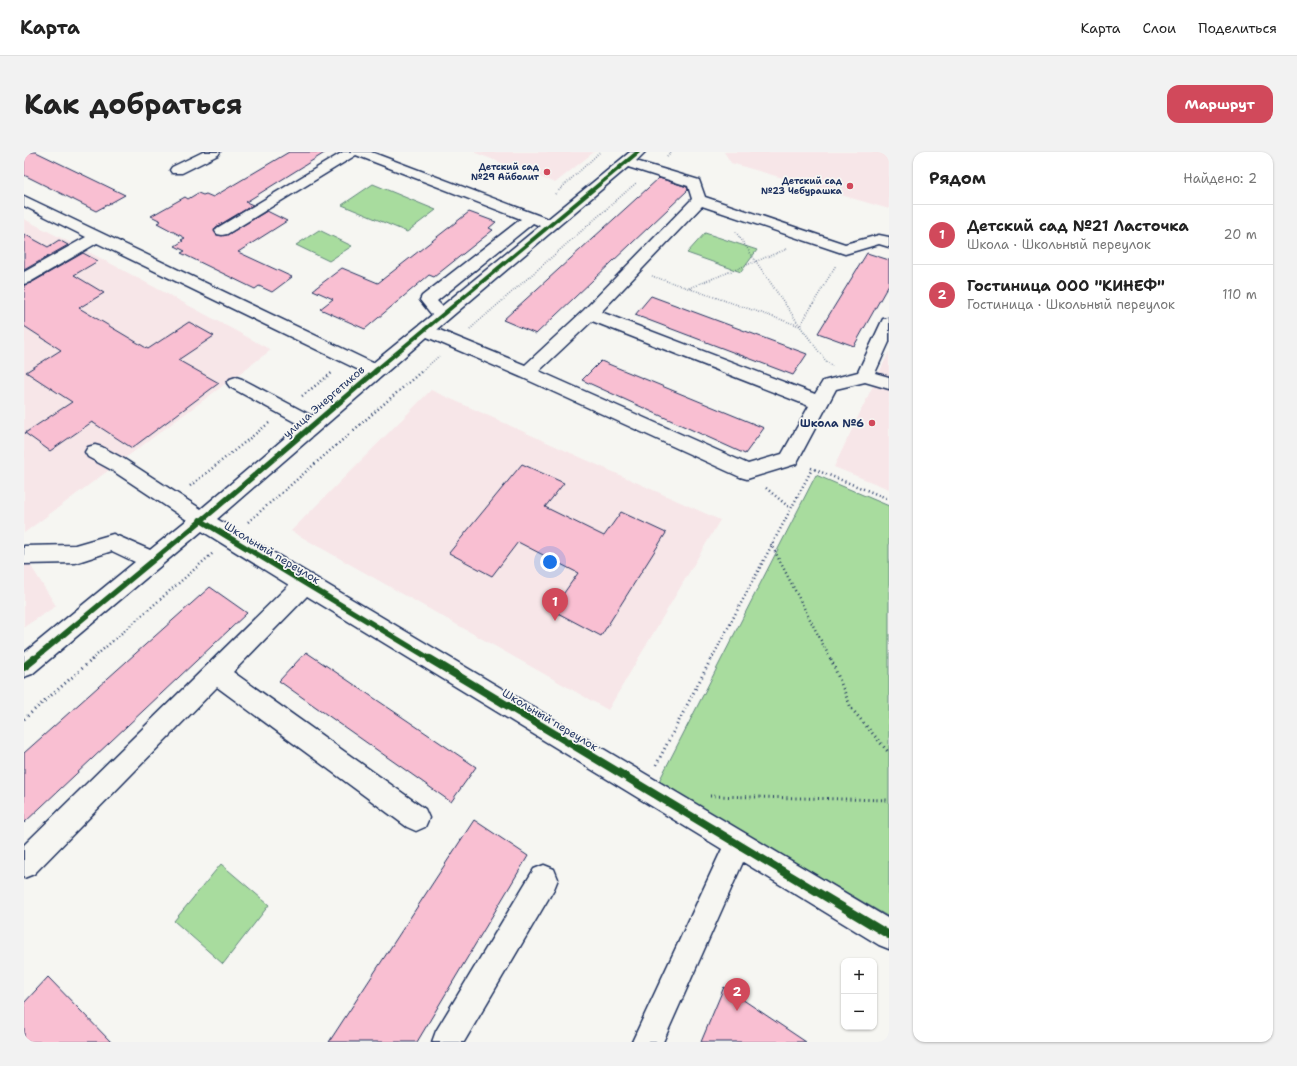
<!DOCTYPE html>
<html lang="ru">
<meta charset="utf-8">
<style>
:root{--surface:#fff;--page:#f2f2f2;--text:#222;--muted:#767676;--line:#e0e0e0;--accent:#d1495b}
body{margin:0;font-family:"Shantell Sans",sans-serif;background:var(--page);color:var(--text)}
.controls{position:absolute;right:12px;bottom:12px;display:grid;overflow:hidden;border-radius:8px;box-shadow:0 1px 3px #0004}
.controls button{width:36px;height:36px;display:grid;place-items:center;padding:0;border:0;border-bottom:1px solid var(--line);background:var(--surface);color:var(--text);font:20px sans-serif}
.you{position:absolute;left:526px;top:410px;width:14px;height:14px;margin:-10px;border:3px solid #fff;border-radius:50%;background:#1a73e8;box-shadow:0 0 0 6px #1a73e833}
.badge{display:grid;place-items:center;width:26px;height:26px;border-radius:50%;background:var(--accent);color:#fff;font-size:13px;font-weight:700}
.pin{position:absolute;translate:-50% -33px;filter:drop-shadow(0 1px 2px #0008)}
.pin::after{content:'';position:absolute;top:21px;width:14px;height:12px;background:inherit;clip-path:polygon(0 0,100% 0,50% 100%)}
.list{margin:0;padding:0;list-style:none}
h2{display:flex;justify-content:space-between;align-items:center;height:52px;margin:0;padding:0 16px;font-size:17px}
h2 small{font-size:13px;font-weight:400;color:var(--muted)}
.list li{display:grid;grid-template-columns:26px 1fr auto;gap:12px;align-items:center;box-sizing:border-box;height:60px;padding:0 16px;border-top:1px solid var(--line)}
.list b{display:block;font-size:15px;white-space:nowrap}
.list p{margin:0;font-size:13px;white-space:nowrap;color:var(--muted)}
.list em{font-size:13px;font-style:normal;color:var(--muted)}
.map{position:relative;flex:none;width:865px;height:890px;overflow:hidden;border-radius:12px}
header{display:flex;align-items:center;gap:24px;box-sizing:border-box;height:56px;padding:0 20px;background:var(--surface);border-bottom:1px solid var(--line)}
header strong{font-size:19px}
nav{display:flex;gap:22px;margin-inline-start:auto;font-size:14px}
.intro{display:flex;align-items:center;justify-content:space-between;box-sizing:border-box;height:96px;padding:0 24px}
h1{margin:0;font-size:28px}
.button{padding:10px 18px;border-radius:12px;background:var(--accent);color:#fff;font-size:14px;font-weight:700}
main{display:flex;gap:24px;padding:0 24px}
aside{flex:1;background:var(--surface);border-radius:12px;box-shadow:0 1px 3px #0004}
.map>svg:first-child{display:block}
.built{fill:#f7e6e8}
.green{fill:#a8dc9e;stroke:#62867e}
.building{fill:#f9bfd2;stroke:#1b2f5e}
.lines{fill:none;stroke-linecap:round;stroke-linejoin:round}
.minor-casing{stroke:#1b2f5e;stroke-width:3}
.path-far2{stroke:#1b2f5e;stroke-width:1.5;stroke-dasharray:0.5 2;stroke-linecap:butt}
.path-far1{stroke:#1b2f5e;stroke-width:2.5;stroke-dasharray:1 3;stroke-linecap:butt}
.path{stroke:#1b2f5e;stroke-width:3;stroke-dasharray:1 3.5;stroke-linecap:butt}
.minor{fill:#f6f6f2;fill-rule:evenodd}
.cycleway-far2-casing{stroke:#f6f6f2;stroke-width:5.5}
.cycleway-far1-casing{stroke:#f6f6f2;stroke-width:8}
.cycleway-casing{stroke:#f6f6f2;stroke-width:10}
.cycleway-far2{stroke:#1b5e20;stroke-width:4}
.cycleway-far1{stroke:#1b5e20;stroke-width:5.5}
.cycleway{stroke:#1b5e20;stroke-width:8}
.poi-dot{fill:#d1495b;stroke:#f6f6f2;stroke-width:1.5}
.labels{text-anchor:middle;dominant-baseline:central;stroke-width:3.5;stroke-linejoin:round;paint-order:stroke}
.far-poi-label{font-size:9px;font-weight:bold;fill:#1b2f5e;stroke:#f6f6f2;text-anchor:end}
.street-label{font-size:11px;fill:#1b2f5e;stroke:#f6f6f2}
.poi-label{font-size:11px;font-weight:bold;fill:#1b2f5e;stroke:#f6f6f2;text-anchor:end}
</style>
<header>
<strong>Карта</strong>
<nav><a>Карта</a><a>Слои</a><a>Поделиться</a></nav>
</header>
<div class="intro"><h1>Как добраться</h1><a class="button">Маршрут</a></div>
<main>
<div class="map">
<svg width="865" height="890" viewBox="0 0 865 890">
<rect width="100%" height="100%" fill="#f6f6f2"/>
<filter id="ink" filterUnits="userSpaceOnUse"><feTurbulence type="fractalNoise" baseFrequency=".025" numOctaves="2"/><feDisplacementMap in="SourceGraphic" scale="8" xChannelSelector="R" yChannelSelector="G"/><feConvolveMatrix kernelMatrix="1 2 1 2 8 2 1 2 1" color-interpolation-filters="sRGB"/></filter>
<g filter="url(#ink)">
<g class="built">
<path d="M449,0H570L531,31Z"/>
<path d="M700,0H865V57L707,11Z"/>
<path d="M0,67L82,109L247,198L0,381Z"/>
<path d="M865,200V337L810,315Z"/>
<path d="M407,238L696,368L584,558L267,379Z"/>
<path d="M0,403L32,454L0,475Z"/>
</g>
<g class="green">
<path d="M349,32L412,58L383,80L318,53Z"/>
<path d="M295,78L328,94L305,109L272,93Z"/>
<path d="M681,81L733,98L717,120L663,101Z"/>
<path d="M792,323L865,354V765L634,631Z"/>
<path d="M197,712L245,753L199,812L150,769Z"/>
</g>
<g class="building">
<path d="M0,0H12L101,43L72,59L0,23Z"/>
<path d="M265,0H302L222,50L229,53L192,75L190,78L193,83H203L243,59L263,69L214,100L268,125L248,140L235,134L231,137L157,101L161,99L151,94L159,89L157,88L161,86L133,71L137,69L127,64L161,45L164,47L174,41L179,43L182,42L189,45Z"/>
<path d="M635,26L663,35L664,38L512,182L479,168Z"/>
<path d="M445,60L472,70L465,76L469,78L410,125L405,123L341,177L296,157L309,147L289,138L318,116L354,131Z"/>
<path d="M0,82L24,95L35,88L44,93L0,118Z"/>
<path d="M59,101L74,109L50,123L80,141L55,156L124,197L165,170L190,184L154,208L195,231L108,296L68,270L26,299L1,281L48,250L2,220L37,198L0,174V133L7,131Z"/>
<path d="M843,101L865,108V132L830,194L794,181Z"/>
<path d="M627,144L783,202L769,223L611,163Z"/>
<path d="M577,209L740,276L721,302L558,228Z"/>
<path d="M498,312L540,331L521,355L580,384L597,360L642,381L577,484L528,458L554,421L494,390L468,424L425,401Z"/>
<path d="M186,435L223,461L0,671V601Z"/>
<path d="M282,500L452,615L427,650L255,529Z"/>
<path d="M450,668L504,704L393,890H305Z"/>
<path d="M24,825L87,890H0V851Z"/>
<path d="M700,835L782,890H677Z"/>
</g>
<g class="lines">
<g class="minor-casing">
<g id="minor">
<path d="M179,0H196L194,3L158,21H148L146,18L148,15Z"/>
<path d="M319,0H347L524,67L606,0H621L612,9L675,28L681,45L821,92L855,83L865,85V95L855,92L821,102L678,54L577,160L791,242L799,229L834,220L857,171L859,167L865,166V190L851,221L865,225V237L841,230L812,237L772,312L723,327L716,325L497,225L403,185L193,367L865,767V797L855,793L719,710L639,890H608L698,697L283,444L209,520L401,657L405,666L401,675L392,679L383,675L193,535L10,722L0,726V693L265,433L178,379L8,522L0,525V501L111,410L88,399L51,411L0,412V394L51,393L89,382L126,398L163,368L86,317L64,305L61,300L64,295L71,293L78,295L100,307L177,357L276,273L206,235L203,231L206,227L212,225L218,227L288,264L339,220L73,91L6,130L0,132V120L62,85L0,54V44L349,211L408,163L396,148L398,144L497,67L332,3L203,82L198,83L193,82L191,79L193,76ZM604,15L664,34L668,47L560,158L501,213L413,177ZM509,71L516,74L418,154L413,149ZM568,169L785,254L758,302L724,312L515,219Z"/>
<path d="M520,713L530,717L534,727L530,737L440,890H408L412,879L510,717Z"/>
</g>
</g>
<g class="path-far2">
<path d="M643,4L647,0"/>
<path d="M531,42L576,0"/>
<path d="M712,80L776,174L802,209L808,214"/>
<path d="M628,124L776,174L812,113"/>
<path d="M665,136L763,97"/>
<path d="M446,177L612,31"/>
<path d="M398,219L415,204"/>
</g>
<g class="path-far1">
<path d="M278,244L309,220"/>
<path d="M787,316L865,347"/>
<path d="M166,334L245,271"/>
<path d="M742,336L766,356"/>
<path d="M224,370L399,218"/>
<path d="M747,392L807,508"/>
<path d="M67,508L189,401"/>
<path d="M687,508L788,317"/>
</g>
<g class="path">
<path d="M807,507L827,556L865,601"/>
<path d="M0,567L69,507"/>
<path d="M632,613L687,507"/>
<path d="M686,644L865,648"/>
</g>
<use href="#minor" class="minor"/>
<g class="cycleway-far2-casing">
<path id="cycleway-far2" d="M351,219L614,0"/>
</g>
<g class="cycleway-far1-casing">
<g id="cycleway-far1">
<path d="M176,368L408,508"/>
<path d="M9,508L190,358L353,218"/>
</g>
</g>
<g class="cycleway-casing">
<g id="cycleway">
<path d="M406,507L865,783"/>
<path d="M0,515L10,507"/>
</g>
</g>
<use href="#cycleway-far2" class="cycleway-far2"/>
<use href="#cycleway-far1" class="cycleway-far1"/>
<use href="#cycleway" class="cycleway"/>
</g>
</g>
<g class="poi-dot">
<circle cx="523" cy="20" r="4"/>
<circle cx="826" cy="34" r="4"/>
<circle cx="848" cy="271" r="4"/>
</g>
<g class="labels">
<g class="far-poi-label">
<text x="515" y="15">Детский сад<tspan x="515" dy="10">№29 Айболит</tspan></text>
<text x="818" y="29">Детский сад<tspan x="818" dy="10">№23 Чебурашка</tspan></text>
</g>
<g class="street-label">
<text transform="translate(300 250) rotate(-41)">улица Энергетиков</text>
<text transform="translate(248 401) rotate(31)">Школьный переулок</text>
<text transform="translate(526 568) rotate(31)">Школьный переулок</text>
</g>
<g class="poi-label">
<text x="840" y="271">Школа №6</text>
</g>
</g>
</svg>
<div class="controls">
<button>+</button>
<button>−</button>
</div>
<div class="you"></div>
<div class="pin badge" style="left:531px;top:469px">1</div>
<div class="pin badge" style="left:713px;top:859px">2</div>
</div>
<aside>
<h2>Рядом<small>Найдено: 2</small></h2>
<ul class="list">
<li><span class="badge">1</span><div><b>Детский сад №21 Ласточка</b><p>Школа · Школьный переулок</p></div><em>20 m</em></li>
<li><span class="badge">2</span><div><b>Гостиница ООО &quot;КИНЕФ&quot;</b><p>Гостиница · Школьный переулок</p></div><em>110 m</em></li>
</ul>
</aside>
</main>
